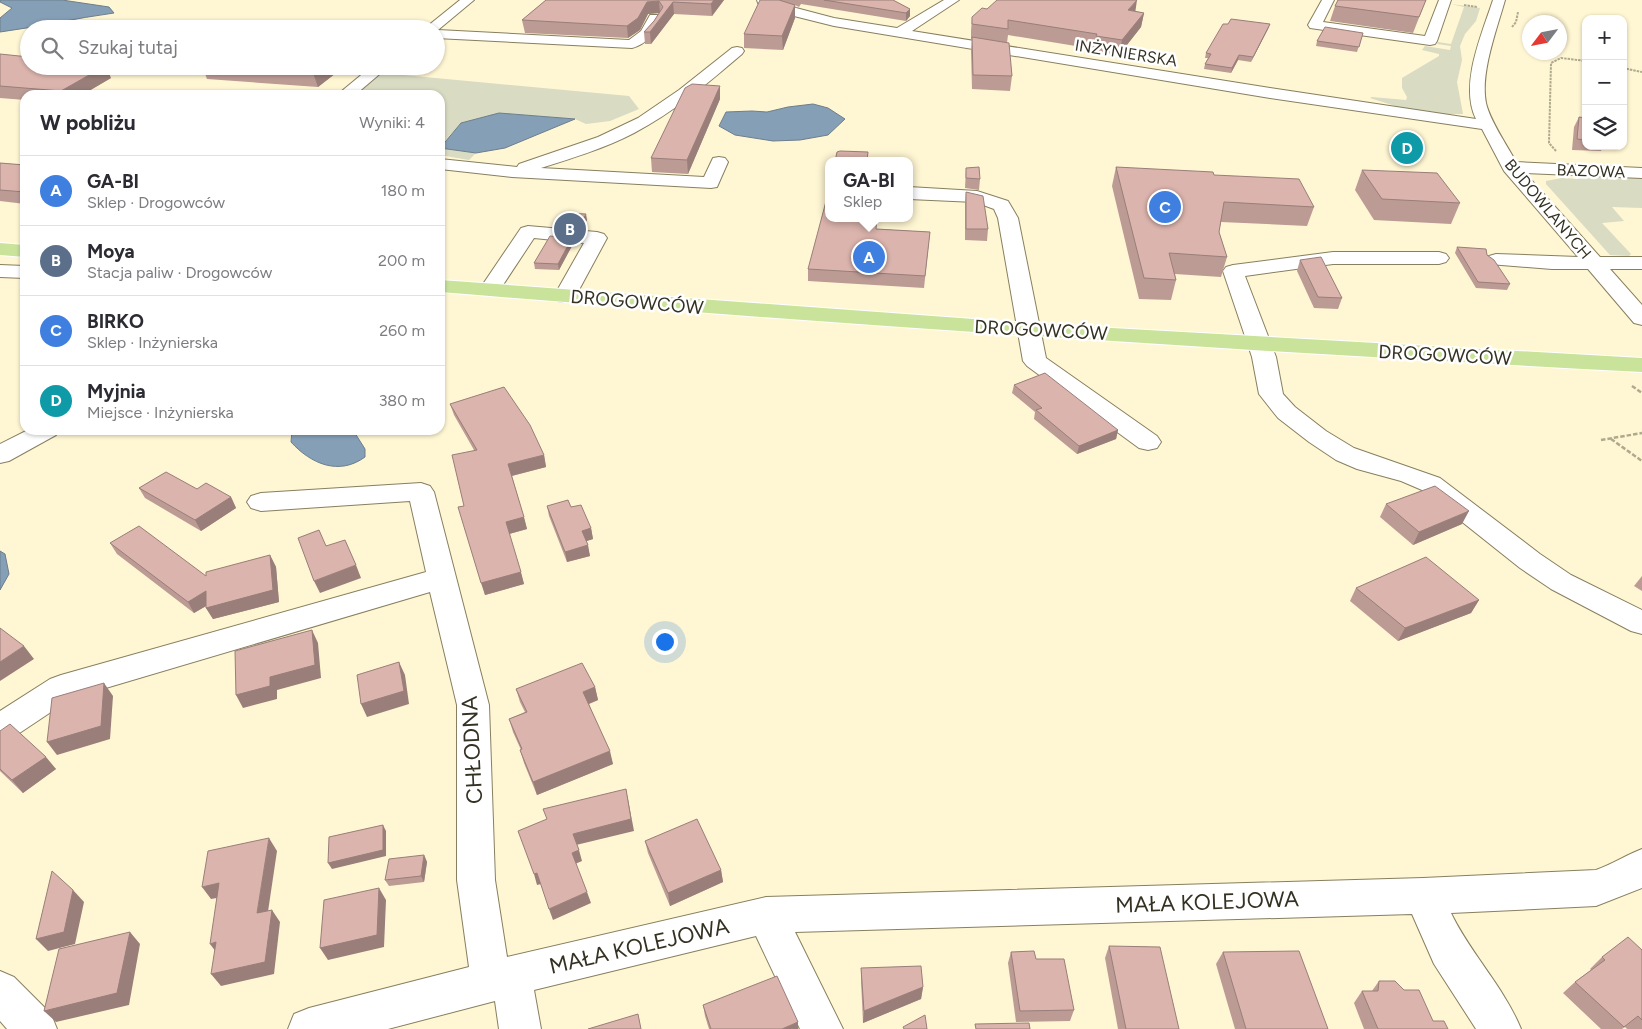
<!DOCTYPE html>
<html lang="pl">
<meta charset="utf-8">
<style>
:root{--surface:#fff;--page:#f7f7f7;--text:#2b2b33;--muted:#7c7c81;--line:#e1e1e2;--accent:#111827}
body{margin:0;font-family:Figtree,sans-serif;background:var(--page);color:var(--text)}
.controls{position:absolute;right:15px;top:15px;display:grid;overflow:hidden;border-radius:10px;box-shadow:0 1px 4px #0004}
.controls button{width:45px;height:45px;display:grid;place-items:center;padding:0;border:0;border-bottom:1px solid var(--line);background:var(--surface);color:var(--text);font:25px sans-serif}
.compass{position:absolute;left:1522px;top:15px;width:45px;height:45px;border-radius:50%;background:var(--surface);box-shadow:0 1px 4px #0004;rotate:238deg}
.you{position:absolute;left:664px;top:641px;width:18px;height:18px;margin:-12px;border:4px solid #fff;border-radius:50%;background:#1a73e8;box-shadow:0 0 0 8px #1a73e833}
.badge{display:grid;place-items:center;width:32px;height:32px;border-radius:50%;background:var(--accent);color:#fff;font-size:16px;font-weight:700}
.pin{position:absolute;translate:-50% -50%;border:2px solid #fff;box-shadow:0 1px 5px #0006}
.popup{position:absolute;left:825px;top:157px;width:88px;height:65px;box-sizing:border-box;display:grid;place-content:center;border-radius:10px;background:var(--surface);filter:drop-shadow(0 1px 4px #0005);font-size:16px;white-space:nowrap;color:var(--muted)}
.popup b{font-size:19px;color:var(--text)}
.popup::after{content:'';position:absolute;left:50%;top:100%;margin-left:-10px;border:10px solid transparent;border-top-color:var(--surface)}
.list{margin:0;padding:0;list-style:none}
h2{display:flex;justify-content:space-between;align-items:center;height:65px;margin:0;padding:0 20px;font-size:21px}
h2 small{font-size:16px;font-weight:400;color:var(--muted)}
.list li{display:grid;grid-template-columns:32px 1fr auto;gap:15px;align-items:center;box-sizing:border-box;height:70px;padding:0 20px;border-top:1px solid var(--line)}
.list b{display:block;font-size:19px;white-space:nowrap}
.list p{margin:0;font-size:16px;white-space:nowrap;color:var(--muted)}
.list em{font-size:16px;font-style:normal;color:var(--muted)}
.icon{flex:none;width:28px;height:28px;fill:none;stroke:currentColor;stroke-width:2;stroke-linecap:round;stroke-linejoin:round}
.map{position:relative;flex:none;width:1642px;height:1029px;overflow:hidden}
.search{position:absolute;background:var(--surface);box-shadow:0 1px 4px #0004;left:20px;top:20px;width:425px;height:55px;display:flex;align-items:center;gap:12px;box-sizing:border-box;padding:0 18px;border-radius:28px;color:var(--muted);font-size:19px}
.panel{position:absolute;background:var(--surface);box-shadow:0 1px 4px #0004;left:20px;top:90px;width:425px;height:345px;border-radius:15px}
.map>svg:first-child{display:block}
.green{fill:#d9dbc2}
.water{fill:#859fb7;stroke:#6d7e8b}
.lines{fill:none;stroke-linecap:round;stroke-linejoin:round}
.minor-casing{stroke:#877f5f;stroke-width:2}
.major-casing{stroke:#fff;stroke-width:2}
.path-far1{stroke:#afa98e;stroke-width:2;stroke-dasharray:2.5 1;stroke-linecap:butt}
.path{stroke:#afa98e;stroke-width:2.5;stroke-dasharray:4.5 2;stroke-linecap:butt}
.minor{fill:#fff;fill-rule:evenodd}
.major{fill:#c9e39b;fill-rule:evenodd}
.wall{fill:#bc9b95}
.shaded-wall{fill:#997e79}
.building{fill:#dbb4ad;stroke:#997e79}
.labels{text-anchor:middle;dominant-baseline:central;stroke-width:5;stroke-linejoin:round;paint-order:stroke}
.far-street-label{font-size:16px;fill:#353224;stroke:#fff}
.street-label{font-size:19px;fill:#353224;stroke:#fff}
.near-street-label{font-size:22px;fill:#353224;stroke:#fff}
</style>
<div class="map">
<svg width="1642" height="1029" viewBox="0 0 1642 1029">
<rect width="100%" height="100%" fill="#fff6d3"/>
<g class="green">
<path d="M1451,4L1480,8L1476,21L1465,34L1460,46L1462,60L1457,82L1463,114H1445L1444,115L1414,112L1370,98L1372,97L1406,100L1407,97L1402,88V78L1439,56V54L1422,50L1425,46L1450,50L1451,46L1437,44L1438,42L1451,44L1464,7Z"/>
<path d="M382,73L629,96L639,109L610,121L586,124L575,119L499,113L461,123L440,146V95H354Z"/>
<path d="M440,148L476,153L469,160L440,155Z"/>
<path d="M1577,174L1642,177V208L1612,207L1624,221L1602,223L1631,254L1629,256L1610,255L1546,184V181L1562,178L1578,179Z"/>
</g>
<g class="water">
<path d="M0,0H62L109,7L114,13C76,18 38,27 0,32V18L12,8L0,2Z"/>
<path d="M813,104L828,108L845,119L828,135L800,140L773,141L735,135L719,126L726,112L752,111L767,112L788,107Z"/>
<path d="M499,113L575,119L505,148L476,153L440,148L461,123Z"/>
<path d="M292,430H353L365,449V457C339,476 311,464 291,442Z"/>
<path d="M0,551L5,554L9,574L0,590Z"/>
</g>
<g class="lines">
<g class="minor-casing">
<g id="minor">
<path d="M460,0H474L438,30L629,40L641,31L650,15H660L662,18C655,31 648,44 632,48L436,38V29H424Z"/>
<path d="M757,0H775L796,8L834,18L897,28L944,0H959L912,31L1270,88L1476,119C1459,85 1482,34 1493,0H1505C1497,29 1480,73 1486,103C1490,121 1507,145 1516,162L1642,168V178L1525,173L1600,257H1642V269H1610L1642,305V325L1634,323L1588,269H1552L1489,264L1486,260L1489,256L1496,254L1578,257L1504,171L1482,129L1270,98L834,26L786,14L758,3Z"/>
<path d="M1322,0H1334L1323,22L1425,36L1439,0H1451L1437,41L1435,44L1430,45L1310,28L1308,25Z"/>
<path d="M737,47L742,48L744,51L742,54C708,83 674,112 634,133C605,148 573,158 541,168L704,177L713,158L719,157L725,158L728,162L717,187L711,188L512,177L440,169V159L517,167L519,164L598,137L638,118L679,90L732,48Z"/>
<path d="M372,66H389L355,95H337Z"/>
<path d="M909,187L977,191L1008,201L1018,218L1046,358L1157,436L1161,442L1157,448L1148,450L1139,448L1027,366L1023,361L998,218L994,209L975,202L909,199Z"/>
<path d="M528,226L597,232L604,234L607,238L573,301L565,302L557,301L554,296L584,243L534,238L497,294L490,296L483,294L479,290L521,228Z"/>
<path d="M1333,252H1439L1446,254L1449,258L1446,262L1439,264H1333L1245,276L1276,357L1283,394L1295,407L1326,431L1354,448L1440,478L1540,554L1571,575L1642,610V634L1631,631L1551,589L1520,568L1422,490L1401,481L1357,469L1336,460L1309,442L1278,418L1259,394L1252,357L1223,271L1226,267L1233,265Z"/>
<path d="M0,265L25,266V278L0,277Z"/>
<path d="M28,430H60L56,435L9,461L0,463V444Z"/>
<path d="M421,483L430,486L434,492L489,705L495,880L507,957L766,897L1423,878L1596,870C1613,864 1626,855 1642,849V888L1596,906L1451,913C1470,953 1504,987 1521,1029H1476L1434,964L1412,914L795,932L843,1029H800L756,936L534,990L541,1029H499L495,1001L388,1029H288L294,1014L309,1008L469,967L457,880V705L430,592L72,698L12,738L0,742V711L50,679L61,675L426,572L410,501L261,511L251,508L247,502L251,496L261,493Z"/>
<path d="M0,971L14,977L51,1014L57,1029H7L0,1021Z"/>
</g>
</g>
<g class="major-casing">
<g id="major">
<path d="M0,243L25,245V257L0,255Z"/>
<path d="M440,280L1041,324L1642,358V372C1241,351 840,325 440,292Z"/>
</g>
</g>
<g class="path-far1">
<path d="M1464,5L1477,7"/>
<path d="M1512,27L1516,22L1518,12"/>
<path d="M1623,68L1642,72"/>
<path d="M1556,151L1549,143L1551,63L1561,58L1586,61"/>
</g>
<g class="path">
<path d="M1632,386L1642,393"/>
<path d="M1611,439L1642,461"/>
<path d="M1601,440L1642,433"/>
</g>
<use href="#minor" class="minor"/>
<use href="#major" class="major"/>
</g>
<g class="wall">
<path d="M546,0H724L712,16L674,14L651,44H645L644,32L654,21L659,13L648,14L640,30L628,38L525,33L522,20Z"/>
<path d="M780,0H893L910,9V16L906,21L801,4L799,7L795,5V18L783,50L744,48V34Z"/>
<path d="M1338,0H1426L1413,33L1330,21L1335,6Z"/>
<path d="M987,9L1135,11L1144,13L1141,27L1119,55L1093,51L1094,49L1008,35L1007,43L1012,76L1010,91L972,89L971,51L972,39H971V31L972,17Z"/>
<path d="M1228,24H1270L1268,29L1251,62L1238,60L1231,73L1204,69L1205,64L1208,58H1205L1206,53Z"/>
<path d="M1363,33L1357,52L1316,46L1317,41Z"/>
<path d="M0,54L111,78L82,95H25V100L0,98Z"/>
<path d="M202,66H345L318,87L207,79Z"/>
<path d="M720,86V99L688,174L652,172L651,158Z"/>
<path d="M1579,117L1586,118V146H1603L1601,151L1572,150L1574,127Z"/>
<path d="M0,163L25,165V204L0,201Z"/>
<path d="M1116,167L1214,175L1314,207L1307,226L1221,222L1219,232L1227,257L1221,277L1175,274L1176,280L1171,300L1139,299L1112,186Z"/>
<path d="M966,168L980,179L979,190L965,188Z"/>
<path d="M1362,170L1460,203L1451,224L1374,220L1355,190Z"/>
<path d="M966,192L988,229L987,241L965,240V203Z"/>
<path d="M587,220L582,229L559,227L558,221Z"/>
<path d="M877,229L930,232L924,288L808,281V269Z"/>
<path d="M573,244L559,270L535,269L534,263Z"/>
<path d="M1457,247L1487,255L1510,284L1507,290L1476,288L1455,253Z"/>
<path d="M1300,260L1342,298L1338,309L1314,308L1297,271Z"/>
<path d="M1014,385L1118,430L1116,439L1077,454L1034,419L1035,412L1012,393Z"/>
<path d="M450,404L544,455L546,467L512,476L527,529L509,534L524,584L485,595L464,506L474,450L454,415Z"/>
<path d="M139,488L197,489L231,497L236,508L201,531L145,498Z"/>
<path d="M1386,504L1462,524L1413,545L1380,517Z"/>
<path d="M547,506L571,507L591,528L593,539L586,541L590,556L567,562L549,516Z"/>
<path d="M110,543L206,576L270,555L276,567L279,602L213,619L206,608V606L194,613L117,554Z"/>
<path d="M1642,576V591L1634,586Z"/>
<path d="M1356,588L1479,600L1471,613L1398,641L1350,601Z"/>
<path d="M595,687L598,700L589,704L613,764L537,795L524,763L520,750H521L513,732L509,719L525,712L520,702L516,689Z"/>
<path d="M0,731L56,769L23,793L0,771Z"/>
<path d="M645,841L721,870L723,882L670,906L648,853Z"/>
<path d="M424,855L427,862L424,882L389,886L385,880Z"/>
<path d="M1109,946L1179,1029H1118L1105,958Z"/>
<path d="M1642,950V1029H1627L1625,1027L1622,1029H1601L1563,993L1575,982L1591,970L1590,969L1602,957Z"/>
<path d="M1011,952L1036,959L1074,1010L1070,1021L1016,1022L1008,963Z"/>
<path d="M1223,952L1328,1029H1235L1216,964Z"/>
<path d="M861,968L923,987L921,999L863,1023L861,980Z"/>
<path d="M1379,981L1433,1021L1448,1029H1364L1354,1003L1362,991H1372Z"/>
<path d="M703,1005L798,1029H709L705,1016Z"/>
</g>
<g class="shaded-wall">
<path d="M714,0H724L712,16L711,4Z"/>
<path d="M1137,0L1135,14L1128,10Z"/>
<path d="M659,1L660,13L648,14L640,30L628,38L627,26L647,2Z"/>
<path d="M673,2L674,14L651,44L650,32Z"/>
<path d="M795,5V18L783,50L782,36Z"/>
<path d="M910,9V16L906,21V13Z"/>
<path d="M1144,13L1141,27L1119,55L1122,40Z"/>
<path d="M1270,24L1268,29L1251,62L1253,57Z"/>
<path d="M1239,55L1238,60L1231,73L1232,68Z"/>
<path d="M106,66L111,78L82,95H63L61,91Z"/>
<path d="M317,66H345L318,87L312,70Z"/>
<path d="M720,86V99L688,174L687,160Z"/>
<path d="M586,214L587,220L582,229L581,223Z"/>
<path d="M572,238L573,244L559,270L558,264Z"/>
<path d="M1118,430L1116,439L1077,454L1079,446Z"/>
<path d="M544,455L546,467L511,476L508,464Z"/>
<path d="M231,497L236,508L201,531L195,520Z"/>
<path d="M1469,511L1462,524L1413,545L1419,532Z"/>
<path d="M524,517L527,529L509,534L506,522Z"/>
<path d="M591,528L593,539L584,542L582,531Z"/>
<path d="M588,545L590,556L567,562L565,552Z"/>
<path d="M270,555L276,567L279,602L213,619L206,608Z"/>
<path d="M356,565L361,578L320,593L314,581Z"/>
<path d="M521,572L524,584L485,595L481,583Z"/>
<path d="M206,591L213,602L194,613L188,602Z"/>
<path d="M1479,600L1471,613L1398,641L1405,628Z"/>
<path d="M312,630L318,643L321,678L277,690V699L243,708L236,695L270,677Z"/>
<path d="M24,646L34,659L0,681V662Z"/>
<path d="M399,662L405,675L409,704L367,717L361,704Z"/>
<path d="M104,683L113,696L110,739L57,755L47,742Z"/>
<path d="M595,687L598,700L586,705L583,692Z"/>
<path d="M610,751L613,764L537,795L533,782Z"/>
<path d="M46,757L56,769L23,793L12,780Z"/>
<path d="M626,789L634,831L576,845L573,834Z"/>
<path d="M383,825L386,831V856L332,869L328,863Z"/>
<path d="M269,838L277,851L266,925L257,913Z"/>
<path d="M579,850L582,861L575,864L572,853Z"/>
<path d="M424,855L427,862L424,882L421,876Z"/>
<path d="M721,870L723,882L670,906L668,893Z"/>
<path d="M537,873L541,884L537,885L534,874Z"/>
<path d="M219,883L228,896L211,899L202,887Z"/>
<path d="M379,888L386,900L384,947L328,960L320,948Z"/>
<path d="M73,890L84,902L75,944L48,951L36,939Z"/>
<path d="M587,892L591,903L553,920L549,909Z"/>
<path d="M272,910L280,922L274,974L221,986L211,974Z"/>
<path d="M130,932L140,944L129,1005L56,1022L44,1011Z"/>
<path d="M216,942L219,956L210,944Z"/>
<path d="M923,987L921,999L863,1023L864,1011Z"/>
<path d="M798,1022V1029H782Z"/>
</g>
<g class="building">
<path d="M546,0H714L711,4L673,2L650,32H644L654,21L663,7L659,1L647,2L638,18L627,26L522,20Z"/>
<path d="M760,0H779L795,5L782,36L744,34Z"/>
<path d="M824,0H893L910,9L906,13Z"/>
<path d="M997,0H1137L1128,10L1144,13L1122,40L1096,36L1097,34L1008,20V29L972,24V17L982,8L987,9Z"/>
<path d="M1338,0H1426L1419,17L1335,6Z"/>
<path d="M1231,19L1270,24L1253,57L1239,55L1232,68L1205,64L1211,54L1206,53L1223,24H1228Z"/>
<path d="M290,27L337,29H286Z"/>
<path d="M1325,27L1363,33L1359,47L1317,41Z"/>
<path d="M972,37L1009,43L1012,76L973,75Z"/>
<path d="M0,54L29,57V66H105L61,91L0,86Z"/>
<path d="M260,66H317L312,70Z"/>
<path d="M692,84L720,86L687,160L651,158L685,88Z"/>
<path d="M1579,117L1586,118V140L1577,139Z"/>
<path d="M840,151L868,152L867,161H835L837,152Z"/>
<path d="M0,163L25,165V192L0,190Z"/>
<path d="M979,167L980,179L966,178V168Z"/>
<path d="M1116,167L1213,172L1214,175L1299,179L1314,207L1224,202L1219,232L1227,257L1169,253L1176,280L1144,278Z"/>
<path d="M1362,170L1437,173L1460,203L1382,199Z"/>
<path d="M829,190V218H877L876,229L930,232L925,276L808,269Z"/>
<path d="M966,192L983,196L988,229H966Z"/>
<path d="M563,213L586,214L581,223L558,221Z"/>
<path d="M550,236L572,238L558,264L534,263Z"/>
<path d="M1457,247L1486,249L1487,255L1494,260L1510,284L1478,282Z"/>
<path d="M1321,257L1342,298L1318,297L1300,260Z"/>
<path d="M1045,373L1118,430L1079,446L1036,410L1042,408L1014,385Z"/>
<path d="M504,387L530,425L544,455L508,464L524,517L506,522L521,572L481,583L458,507L464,506L452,455L477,450L450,404Z"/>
<path d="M166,472L197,489L206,483L231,497L195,520L139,488Z"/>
<path d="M1435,486L1469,511L1419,532L1386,504Z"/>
<path d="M568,500L571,507L581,505L591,528L582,531L588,545L565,552L547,506Z"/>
<path d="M139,526L206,576V572L270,555L273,590L206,608V591L188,602L110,543Z"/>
<path d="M319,530L326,546L345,540L356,565L314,581L298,538Z"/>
<path d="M1426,557L1479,600L1405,628L1356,588Z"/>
<path d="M0,628L24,646L0,662Z"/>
<path d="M312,630L315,665L270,677V686L236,695L235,651Z"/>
<path d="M399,662L404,691L361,704L357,675Z"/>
<path d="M582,663L595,687L583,692L610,751L533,782L520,750L522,749L509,719L527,712L516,689Z"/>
<path d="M104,683L101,726L47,742L52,698Z"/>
<path d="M10,724L46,757L12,780L0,769V731Z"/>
<path d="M626,789L631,819L573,834L579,850L572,853L587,892L549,909L537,873L534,874L518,831L547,819L543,809Z"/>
<path d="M697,819L721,870L668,893L645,841Z"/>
<path d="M383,825V850L328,863L329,837Z"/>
<path d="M269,838L257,913L272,910L265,962L211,974L216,942L210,944L219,883L202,887L208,851Z"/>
<path d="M424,855L421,876L385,880L389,859Z"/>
<path d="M52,871L73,890L64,932L36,939Z"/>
<path d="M379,888L377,935L320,948L324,900Z"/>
<path d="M130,932L117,993L44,1011L59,949Z"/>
<path d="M1628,937L1642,950V1020L1638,1016L1624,1027L1575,982L1605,960L1602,957Z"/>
<path d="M1109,946L1160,947L1179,1029H1126Z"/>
<path d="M1034,951L1036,959H1064L1074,1010L1020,1011L1011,952Z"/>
<path d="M1299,951L1328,1029H1246L1223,952Z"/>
<path d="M921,966L923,987L864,1011L861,968Z"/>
<path d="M777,976L798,1022L782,1029H711L703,1005Z"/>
<path d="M1379,981H1395L1404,990H1419L1433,1021H1444L1448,1029H1378L1362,991H1378Z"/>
<path d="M638,1014L641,1029H588Z"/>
<path d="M925,1015L927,1029H904L903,1027Z"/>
<path d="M1029,1023L1030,1029H976L975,1024Z"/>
</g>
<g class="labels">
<g class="far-street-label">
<text transform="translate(1126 53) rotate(9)">INŻYNIERSKA</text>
<text transform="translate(1591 171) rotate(2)">BAZOWA</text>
<text transform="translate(1548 209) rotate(50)">BUDOWLANYCH</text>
</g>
<g class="street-label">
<text transform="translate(637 302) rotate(5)">DROGOWCÓW</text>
<text transform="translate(1041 330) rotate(3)">DROGOWCÓW</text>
<text transform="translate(1445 355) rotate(3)">DROGOWCÓW</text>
</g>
<g class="near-street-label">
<text transform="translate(472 750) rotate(-93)">CHŁODNA</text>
<text transform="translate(1207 902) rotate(-2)">MAŁA KOLEJOWA</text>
<text transform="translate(639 946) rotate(-13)">MAŁA KOLEJOWA</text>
</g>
</g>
</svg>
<div class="controls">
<button>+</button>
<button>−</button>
<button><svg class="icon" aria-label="layers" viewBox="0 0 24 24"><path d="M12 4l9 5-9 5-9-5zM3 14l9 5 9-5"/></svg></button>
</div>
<svg class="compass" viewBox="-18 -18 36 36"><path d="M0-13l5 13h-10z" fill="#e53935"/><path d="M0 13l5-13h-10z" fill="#7c7c81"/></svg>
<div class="you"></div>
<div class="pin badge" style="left:869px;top:257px;background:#3f7fe0">A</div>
<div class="popup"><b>GA-BI</b>Sklep</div>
<div class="pin badge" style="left:570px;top:229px;background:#5c6f8a">B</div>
<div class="pin badge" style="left:1165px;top:207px;background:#3f7fe0">C</div>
<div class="pin badge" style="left:1407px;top:148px;background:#0f9aa8">D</div>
<div class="search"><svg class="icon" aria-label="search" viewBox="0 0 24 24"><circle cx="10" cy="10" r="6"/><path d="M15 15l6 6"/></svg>Szukaj tutaj</div>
<section class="panel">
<h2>W pobliżu<small>Wyniki: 4</small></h2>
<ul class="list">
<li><span class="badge" style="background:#3f7fe0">A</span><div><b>GA-BI</b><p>Sklep · Drogowców</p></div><em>180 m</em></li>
<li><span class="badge" style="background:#5c6f8a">B</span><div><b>Moya</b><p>Stacja paliw · Drogowców</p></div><em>200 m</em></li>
<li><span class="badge" style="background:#3f7fe0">C</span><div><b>BIRKO</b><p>Sklep · Inżynierska</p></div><em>260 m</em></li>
<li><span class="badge" style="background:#0f9aa8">D</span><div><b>Myjnia</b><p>Miejsce · Inżynierska</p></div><em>380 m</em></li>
</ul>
</section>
</div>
